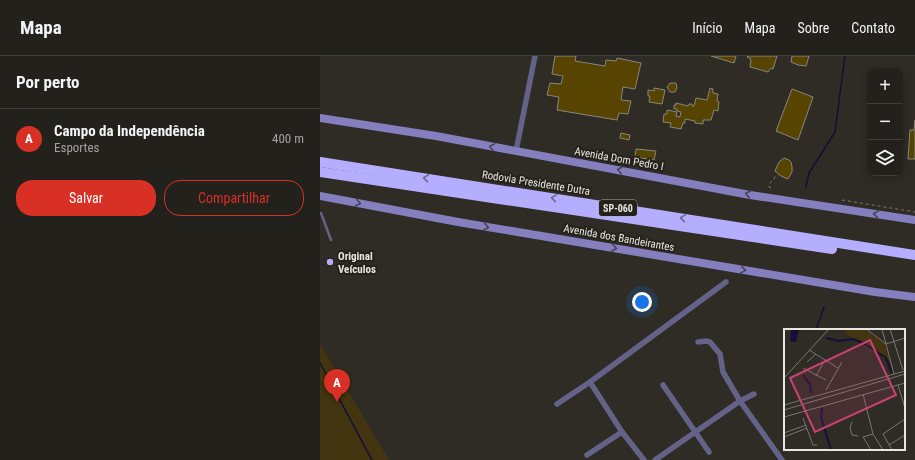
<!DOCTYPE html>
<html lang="pt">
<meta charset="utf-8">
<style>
:root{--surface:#22211b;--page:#2a2924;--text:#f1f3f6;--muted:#a2a3a3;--line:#3f3e3a;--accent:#d93025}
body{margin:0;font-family:"Roboto Condensed",sans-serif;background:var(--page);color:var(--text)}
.controls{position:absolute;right:12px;top:12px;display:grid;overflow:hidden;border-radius:8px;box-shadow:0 2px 10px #0003}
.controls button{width:36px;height:36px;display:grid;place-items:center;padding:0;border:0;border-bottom:1px solid var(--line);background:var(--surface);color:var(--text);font:20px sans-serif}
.you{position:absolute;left:322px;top:246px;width:14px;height:14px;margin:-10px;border:3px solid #fff;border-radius:50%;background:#1a73e8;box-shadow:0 0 0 6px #1a73e833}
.badge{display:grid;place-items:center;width:26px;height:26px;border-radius:50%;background:var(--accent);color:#fff;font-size:13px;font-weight:700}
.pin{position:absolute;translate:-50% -33px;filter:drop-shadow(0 1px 2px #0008)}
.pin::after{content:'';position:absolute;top:21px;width:14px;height:12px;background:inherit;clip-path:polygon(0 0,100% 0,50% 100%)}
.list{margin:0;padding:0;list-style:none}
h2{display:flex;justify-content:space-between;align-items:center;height:52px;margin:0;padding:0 16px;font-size:17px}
h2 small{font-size:13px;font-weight:400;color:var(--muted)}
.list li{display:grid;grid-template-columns:26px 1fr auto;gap:12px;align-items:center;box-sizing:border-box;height:60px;padding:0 16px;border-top:1px solid var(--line)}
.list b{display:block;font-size:15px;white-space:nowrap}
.list p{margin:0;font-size:13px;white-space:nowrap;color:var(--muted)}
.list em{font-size:13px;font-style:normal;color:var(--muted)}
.actions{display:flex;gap:8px;padding:12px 16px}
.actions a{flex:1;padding:9px 0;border:1px solid var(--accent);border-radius:16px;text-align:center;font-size:14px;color:var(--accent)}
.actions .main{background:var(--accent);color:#fff}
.icon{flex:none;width:22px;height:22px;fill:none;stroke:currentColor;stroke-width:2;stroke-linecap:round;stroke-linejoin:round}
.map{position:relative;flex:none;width:595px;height:404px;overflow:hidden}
header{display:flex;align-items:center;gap:24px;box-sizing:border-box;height:56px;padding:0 20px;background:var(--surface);border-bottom:1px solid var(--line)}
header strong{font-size:19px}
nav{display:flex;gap:22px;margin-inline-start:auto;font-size:14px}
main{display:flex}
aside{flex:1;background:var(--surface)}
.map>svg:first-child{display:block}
.green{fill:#42350f}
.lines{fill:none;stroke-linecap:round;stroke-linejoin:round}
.stream{stroke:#170d39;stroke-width:1.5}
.building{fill:#574401;stroke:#89867e}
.path{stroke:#7a7871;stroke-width:1;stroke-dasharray:3 3;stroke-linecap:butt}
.lane{stroke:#65628a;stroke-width:2.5}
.street{stroke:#65628a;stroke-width:5.5}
.secondary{stroke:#857fbf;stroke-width:8}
.highway{stroke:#b5aefe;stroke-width:10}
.oneway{stroke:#464354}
.oneway2{stroke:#6c688c}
.poi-dot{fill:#b3adf9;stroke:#24221b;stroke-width:1.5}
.labels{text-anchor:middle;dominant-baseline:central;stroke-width:4;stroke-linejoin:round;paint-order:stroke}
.shield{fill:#24221b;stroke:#adaba6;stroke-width:1}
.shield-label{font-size:10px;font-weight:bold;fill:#e8e6e1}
.street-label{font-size:11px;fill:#e8e6e1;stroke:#24221b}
.poi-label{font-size:11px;font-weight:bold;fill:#e8e6e1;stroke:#24221b;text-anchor:start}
.inset-river{fill:none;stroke:#170d39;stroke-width:2}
.inset-road{fill:none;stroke:#787670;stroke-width:1}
.view{fill:#ca4176;fill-opacity:0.15;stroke:#ca4176;stroke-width:2}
.inset-edge{fill:none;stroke:#e8e6e1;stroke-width:2}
</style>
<header>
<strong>Mapa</strong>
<nav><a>Início</a><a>Mapa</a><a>Sobre</a><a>Contato</a></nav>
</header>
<main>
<aside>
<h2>Por perto<small></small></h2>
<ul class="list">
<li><span class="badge">A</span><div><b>Campo da Independência</b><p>Esportes</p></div><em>400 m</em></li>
</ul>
<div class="actions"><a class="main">Salvar</a><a>Compartilhar</a></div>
</aside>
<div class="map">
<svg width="595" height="404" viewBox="0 0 595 404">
<rect width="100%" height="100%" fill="#2e2c24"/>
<path class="green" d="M0,288L69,404H0Z"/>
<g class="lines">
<g class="stream">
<path d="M486,131L489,117L515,76L525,0"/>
<path d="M496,274L504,251"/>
<path d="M0,307L52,404"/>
</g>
</g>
<g class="building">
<path d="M235,0H256L255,5L285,10L286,4L296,5L297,2L321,7L315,33L303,31L301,44L311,45L308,58L299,57L297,64L237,54L239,41L227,39L230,27L241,28L243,20L232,18Z"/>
<path d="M391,0H416L414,7Z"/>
<path d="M428,0H457L453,13L451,12L448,16L430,11L431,3L427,1Z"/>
<path d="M472,0H489L486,10L478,9L471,6Z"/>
<path d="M350,27H356L357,32L355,36H350L347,31Z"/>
<path d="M334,32L345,34L342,48L329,46L330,40H328V34L334,35Z"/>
<path d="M390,32L393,33V37L398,38L397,45L399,46L398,55L394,54L391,64H383V68L375,67V65L365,63V67H363L361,73L350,71L351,67L343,66L344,58H347V54L357,56L356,60L360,61L361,56L357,55V53H354V49H356V47L368,50L369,48H372V50H374L376,42L387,44Z"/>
<path d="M472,33L493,41L478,84L456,75Z"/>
<path d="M595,64V103H588L590,74H594Z"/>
<path d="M301,77L310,79L309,84L300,82Z"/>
<path d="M316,93L336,95L334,104L315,101Z"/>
<path d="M464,102L469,104L471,106L472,111V116L468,123L461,120L455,115L459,106Z"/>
</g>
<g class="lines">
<g class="path">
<path d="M451,132L449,131V128L454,123L455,120H458"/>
<path d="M522,144L595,156"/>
</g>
<path class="lane" d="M1,157L11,184"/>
<g class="street">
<path d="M196,95L215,0"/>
<path d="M378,286L387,285L390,286L400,298L403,316L420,345L462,404"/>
<path d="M270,326L302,376L324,404"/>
<path d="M343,329L389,396"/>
<path d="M237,348L270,326L406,226"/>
<path d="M267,399L302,376"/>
<path d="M335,404L420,345L434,338"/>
</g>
<g class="secondary">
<path d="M0,62L116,80L430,139L595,164"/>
<path d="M0,140L138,166L555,236L595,241"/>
</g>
<g class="highway">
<path d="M0,106L595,199"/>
<path d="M0,116L512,193"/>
</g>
</g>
<defs><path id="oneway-chevron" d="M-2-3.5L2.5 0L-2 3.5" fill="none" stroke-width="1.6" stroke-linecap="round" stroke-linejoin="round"/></defs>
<g class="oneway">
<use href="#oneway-chevron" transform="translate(172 91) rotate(-170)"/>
<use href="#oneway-chevron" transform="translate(300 114) rotate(-170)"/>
<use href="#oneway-chevron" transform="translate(428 138) rotate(-170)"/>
<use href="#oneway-chevron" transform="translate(38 147) rotate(11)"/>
<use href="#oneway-chevron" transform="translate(556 158) rotate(-171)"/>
<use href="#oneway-chevron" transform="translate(166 171) rotate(10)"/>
<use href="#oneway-chevron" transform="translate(294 192) rotate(10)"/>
<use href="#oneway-chevron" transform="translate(423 214) rotate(9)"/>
</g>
<g class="oneway2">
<use href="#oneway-chevron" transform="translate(106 122) rotate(-171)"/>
<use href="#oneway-chevron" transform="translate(234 142) rotate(-171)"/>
<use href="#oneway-chevron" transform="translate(363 162) rotate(-171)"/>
</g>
<circle class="poi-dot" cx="10" cy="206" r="4"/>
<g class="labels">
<rect class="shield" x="279" y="144" width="38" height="16" rx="3"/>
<g class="shield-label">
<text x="298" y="152">SP-060</text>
</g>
<g class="street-label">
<text transform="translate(299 103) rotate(10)">Avenida Dom Pedro I</text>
<text transform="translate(216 127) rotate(9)">Rodovia Presidente Dutra</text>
<text transform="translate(299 182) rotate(10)">Avenida dos Bandeirantes</text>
</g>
<g class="poi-label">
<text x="18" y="200">Original<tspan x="18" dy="13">Veículos</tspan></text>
</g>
</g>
<g transform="translate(464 273)">
<rect width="121" height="121" fill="#2e2c24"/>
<path d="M68,0H80L101,15L106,32L94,27L59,3Z" fill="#42350f"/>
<path d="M7,1H15L12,13L6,12Z" fill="#170d39"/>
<path class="inset-river" d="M42,9L55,12L69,10L79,14L102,29L108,44M19,46L26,55L27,64M38,79L37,88L47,121"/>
<path class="inset-road" d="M82,0L102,15L121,9M98,0L110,45M106,0L119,41M25,21L54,39M23,33L32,25M19,39L42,51M32,47L41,31M0,49L45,0M114,56L121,79M42,61L58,33M79,65L89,105L99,121M0,76L121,42M0,81L121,45M0,88L121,54M19,89L29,116H33M68,93L66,99L68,106L74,107M0,104L22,96M0,108L23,99M105,116L121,106M87,121L79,108L89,105M108,121L99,105L121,90"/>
<path class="view" d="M86,11L112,66L31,103L6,49Z"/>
<rect width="121" height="121" class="inset-edge"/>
</g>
</svg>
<div class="controls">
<button>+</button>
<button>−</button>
<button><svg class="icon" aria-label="layers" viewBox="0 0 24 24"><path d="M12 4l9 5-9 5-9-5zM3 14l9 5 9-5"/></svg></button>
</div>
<div class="you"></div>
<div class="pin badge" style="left:17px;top:346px">A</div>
</div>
</main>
